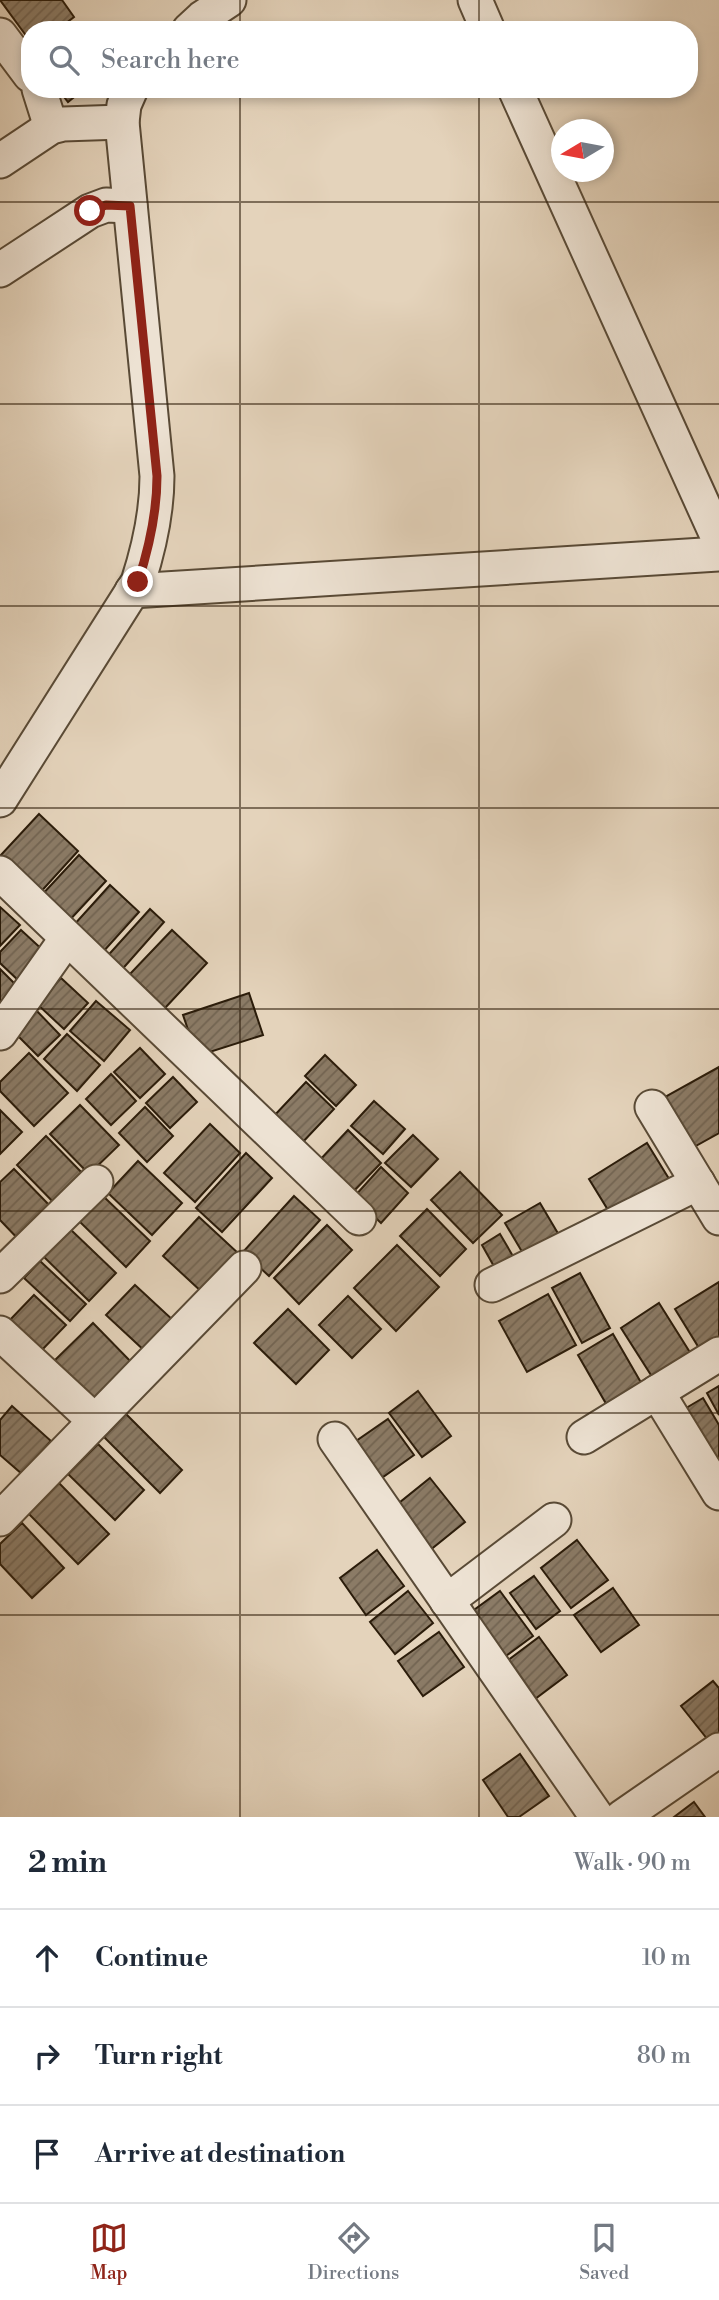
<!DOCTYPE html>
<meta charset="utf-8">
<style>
:root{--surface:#fff;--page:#f2f2f3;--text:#1f2937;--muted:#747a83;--line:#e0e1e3;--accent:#8f2418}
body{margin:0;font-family:"Libre Bodoni",serif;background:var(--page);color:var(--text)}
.compass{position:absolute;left:551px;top:119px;width:63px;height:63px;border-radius:50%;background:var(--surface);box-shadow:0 4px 10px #0003;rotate:260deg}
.stop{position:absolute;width:21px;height:21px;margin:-16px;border:5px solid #8f2418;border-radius:50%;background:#fff}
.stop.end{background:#8f2418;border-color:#fff;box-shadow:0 2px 7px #0008}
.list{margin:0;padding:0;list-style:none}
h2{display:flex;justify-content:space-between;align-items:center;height:91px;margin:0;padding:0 28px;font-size:30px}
h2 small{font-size:23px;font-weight:400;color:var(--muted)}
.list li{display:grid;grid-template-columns:46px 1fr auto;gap:21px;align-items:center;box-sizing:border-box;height:98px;padding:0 28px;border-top:2px solid var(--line)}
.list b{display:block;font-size:26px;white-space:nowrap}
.list em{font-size:23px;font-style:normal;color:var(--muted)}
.icon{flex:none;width:38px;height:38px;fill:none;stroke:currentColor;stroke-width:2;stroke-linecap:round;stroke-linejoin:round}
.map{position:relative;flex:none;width:719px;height:1817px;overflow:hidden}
.search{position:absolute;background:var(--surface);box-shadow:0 4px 10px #0003;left:21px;right:21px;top:21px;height:77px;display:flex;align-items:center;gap:18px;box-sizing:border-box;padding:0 24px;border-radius:28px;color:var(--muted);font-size:26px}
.sheet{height:385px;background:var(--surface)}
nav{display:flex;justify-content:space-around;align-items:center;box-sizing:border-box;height:98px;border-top:2px solid var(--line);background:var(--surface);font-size:19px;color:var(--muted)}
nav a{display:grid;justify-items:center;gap:4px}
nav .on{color:var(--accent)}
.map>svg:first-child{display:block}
.building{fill:url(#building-hatch);stroke:#2b1c0a;stroke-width:2}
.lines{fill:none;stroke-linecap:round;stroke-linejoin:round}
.street-casing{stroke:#594a36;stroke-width:37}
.street{stroke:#ede2d3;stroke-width:33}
.route{stroke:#8f2418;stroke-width:9}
.grid{fill:none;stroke:#2b1c0a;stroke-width:2;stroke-opacity:0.55}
</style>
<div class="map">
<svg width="719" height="1817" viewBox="0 0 719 1817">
<defs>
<pattern id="building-hatch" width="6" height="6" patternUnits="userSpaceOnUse" patternTransform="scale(1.75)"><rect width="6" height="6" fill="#8b7b66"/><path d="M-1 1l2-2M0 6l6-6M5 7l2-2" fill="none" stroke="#726452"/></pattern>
</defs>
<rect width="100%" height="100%" fill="#e4d3bb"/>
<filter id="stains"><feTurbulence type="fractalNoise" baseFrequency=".00286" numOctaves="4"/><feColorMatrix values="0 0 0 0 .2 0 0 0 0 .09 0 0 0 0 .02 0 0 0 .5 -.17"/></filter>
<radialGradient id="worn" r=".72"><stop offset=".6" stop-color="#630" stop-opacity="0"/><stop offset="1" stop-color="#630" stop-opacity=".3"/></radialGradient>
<g class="building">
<path d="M0,0H62L74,17L57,30H30V41Z"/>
<path d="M58,89H84L68,102Z"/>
<path d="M39,814L78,851L37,896L0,861V856Z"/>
<path d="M79,855L106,881L66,924L39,898Z"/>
<path d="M110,885L139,912L102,953L73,926Z"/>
<path d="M0,907L20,925L0,946Z"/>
<path d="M150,909L164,922L118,974L103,961Z"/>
<path d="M21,930L46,953L19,981L0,963V952Z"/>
<path d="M172,930L207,963L165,1008L130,974Z"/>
<path d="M0,969L17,986L0,1003Z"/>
<path d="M61,978L88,1003L64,1029L37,1004Z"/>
<path d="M249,993L263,1035L197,1056L183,1015Z"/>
<path d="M96,1001L130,1030L104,1061L70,1031Z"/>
<path d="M34,1008L60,1035L38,1056L12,1030Z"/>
<path d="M67,1034L100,1065L77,1091L44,1059Z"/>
<path d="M140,1048L165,1074L140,1098L114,1072Z"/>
<path d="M29,1053L68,1093L34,1126L0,1091V1082Z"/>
<path d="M325,1055L356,1085L336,1106L305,1076Z"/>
<path d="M719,1067V1133L685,1152L658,1101Z"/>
<path d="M111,1074L136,1101L111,1125L86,1099Z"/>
<path d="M173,1077L197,1102L170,1128L146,1103Z"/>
<path d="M306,1082L334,1109L300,1145L272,1118Z"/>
<path d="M374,1101L405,1129L383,1154L351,1126Z"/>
<path d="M80,1105L119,1145L89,1174L50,1134Z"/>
<path d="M145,1107L173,1136L147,1162L119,1133Z"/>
<path d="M0,1110L22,1132L0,1154Z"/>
<path d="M210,1124L240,1153L195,1202L164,1173Z"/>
<path d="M348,1130L381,1163L350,1195L317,1163Z"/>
<path d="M413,1135L438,1159L411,1187L385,1163Z"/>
<path d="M46,1136L89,1180L60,1209L17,1165Z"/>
<path d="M647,1143L674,1187L616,1223L589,1179Z"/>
<path d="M246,1153L272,1178L222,1232L196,1208Z"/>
<path d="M138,1161L182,1203L152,1235L108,1193Z"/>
<path d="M381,1167L408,1193L381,1223L354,1197Z"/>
<path d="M14,1169L55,1211L22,1243L0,1220V1182Z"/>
<path d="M460,1172L502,1215L473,1243L431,1200Z"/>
<path d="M103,1196L150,1241L126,1267L79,1221Z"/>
<path d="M294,1196L320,1220L269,1276L243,1252Z"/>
<path d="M540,1203L566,1247L531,1267L505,1223Z"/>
<path d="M427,1209L466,1249L440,1276L400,1236Z"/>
<path d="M199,1217L239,1254L203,1293L163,1256Z"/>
<path d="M327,1225L352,1250L299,1304L274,1278Z"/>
<path d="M69,1228L116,1273L89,1301L43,1256Z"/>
<path d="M500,1234L524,1275L505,1286L482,1245Z"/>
<path d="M397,1245L439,1287L396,1331L354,1288Z"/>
<path d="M40,1261L86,1304L70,1321L24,1278Z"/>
<path d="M580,1273L610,1328L582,1343L552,1288Z"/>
<path d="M719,1282V1353L707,1361L675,1309Z"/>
<path d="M135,1285L175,1322L147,1353L106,1315Z"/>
<path d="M548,1294L576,1345L527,1372L499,1321Z"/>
<path d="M34,1295L66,1325L39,1353L7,1323Z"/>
<path d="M348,1296L381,1329L352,1358L319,1325Z"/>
<path d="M659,1303L696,1362L658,1386L621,1328Z"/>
<path d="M288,1309L329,1350L296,1384L254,1343Z"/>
<path d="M93,1323L137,1368L98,1407L54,1361Z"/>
<path d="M613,1334L647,1393L612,1414L578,1355Z"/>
<path d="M719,1386V1415L707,1393Z"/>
<path d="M418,1391L451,1436L422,1457L389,1413Z"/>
<path d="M703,1398L719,1425V1465L676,1414Z"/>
<path d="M12,1406L51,1441L22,1474L0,1455V1420Z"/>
<path d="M126,1414L182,1470L160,1493L104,1437Z"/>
<path d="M388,1419L414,1455L369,1487L343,1450Z"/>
<path d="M98,1444L144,1490L115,1520L68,1474Z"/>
<path d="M430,1478L465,1522L424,1555L389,1511Z"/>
<path d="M58,1482L109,1534L78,1564L27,1512Z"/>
<path d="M22,1523L64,1568L32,1598L0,1564V1544Z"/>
<path d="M577,1540L608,1580L571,1608L541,1568Z"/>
<path d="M377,1550L404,1586L366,1615L340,1578Z"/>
<path d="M534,1576L560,1611L536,1629L510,1593Z"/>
<path d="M613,1588L639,1625L601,1652L574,1615Z"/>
<path d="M408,1591L433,1623L395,1654L370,1622Z"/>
<path d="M500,1591L533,1636L495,1664L463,1618Z"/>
<path d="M439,1632L464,1667L423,1696L398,1661Z"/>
<path d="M539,1637L567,1675L527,1705L499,1667Z"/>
<path d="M713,1681L719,1688V1732L708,1740L681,1706Z"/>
<path d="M520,1754L549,1796L519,1817H508L483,1780Z"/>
<path d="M694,1802L705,1817H674Z"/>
</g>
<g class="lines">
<g class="street-casing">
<g id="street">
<path d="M475,0L488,30"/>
<path d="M189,30L202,18L229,0"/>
<path d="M0,35L30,75"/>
<path d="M39,89L51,127"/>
<path d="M515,89L719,540"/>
<path d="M0,161L51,127L63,124L122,122"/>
<path d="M0,270L90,211L106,205L130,206"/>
<path d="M132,591L719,554"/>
<path d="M0,800L138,582C149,548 157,512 157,476L122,122L124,105L131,89"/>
<path d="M0,873L359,1218"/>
<path d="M0,1033L67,938"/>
<path d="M652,1107L719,1218"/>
<path d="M0,1276L96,1182"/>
<path d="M492,1285L698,1183"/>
<path d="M0,1333L95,1421"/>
<path d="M657,1392L719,1493"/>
<path d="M584,1437L719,1354"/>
<path d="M335,1439L597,1817"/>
<path d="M0,1519L244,1268"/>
<path d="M447,1601L554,1520"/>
<path d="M622,1817L719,1750"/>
</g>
</g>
<use href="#street" class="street"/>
</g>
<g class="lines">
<path class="route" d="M90,211L106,205L130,206L157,476C157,512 149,548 138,582"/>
</g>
<path class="grid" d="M240,0V30M479,0V30M240,89V1817M479,89V1817M0,202H719M0,404H719M0,606H719M0,808H719M0,1009H719M0,1211H719M0,1413H719M0,1615H719"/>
<rect width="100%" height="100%" filter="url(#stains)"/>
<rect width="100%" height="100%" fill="url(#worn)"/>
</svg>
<svg class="compass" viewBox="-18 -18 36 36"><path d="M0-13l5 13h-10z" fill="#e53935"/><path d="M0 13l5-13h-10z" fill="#747a83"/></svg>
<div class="stop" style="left:90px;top:211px"></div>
<div class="stop end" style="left:138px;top:582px"></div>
<div class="search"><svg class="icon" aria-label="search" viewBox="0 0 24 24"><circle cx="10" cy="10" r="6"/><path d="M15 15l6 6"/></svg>Search here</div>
</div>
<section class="sheet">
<h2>2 min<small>Walk · 90 m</small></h2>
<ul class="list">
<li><svg class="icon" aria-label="ahead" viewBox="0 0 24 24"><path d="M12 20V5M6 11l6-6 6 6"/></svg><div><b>Continue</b></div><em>10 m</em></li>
<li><svg class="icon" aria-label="right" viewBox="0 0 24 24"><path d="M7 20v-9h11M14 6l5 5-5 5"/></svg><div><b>Turn right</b></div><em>80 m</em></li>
<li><svg class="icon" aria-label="arrive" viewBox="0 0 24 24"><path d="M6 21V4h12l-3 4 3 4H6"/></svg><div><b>Arrive at destination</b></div></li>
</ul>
</section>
<nav>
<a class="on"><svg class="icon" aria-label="map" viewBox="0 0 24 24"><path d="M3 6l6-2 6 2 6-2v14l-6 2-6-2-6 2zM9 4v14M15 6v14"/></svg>Map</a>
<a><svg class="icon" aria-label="directions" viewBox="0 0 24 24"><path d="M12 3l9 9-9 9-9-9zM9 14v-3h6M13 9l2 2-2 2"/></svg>Directions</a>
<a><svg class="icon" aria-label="saved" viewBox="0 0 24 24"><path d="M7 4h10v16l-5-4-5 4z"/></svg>Saved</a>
</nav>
